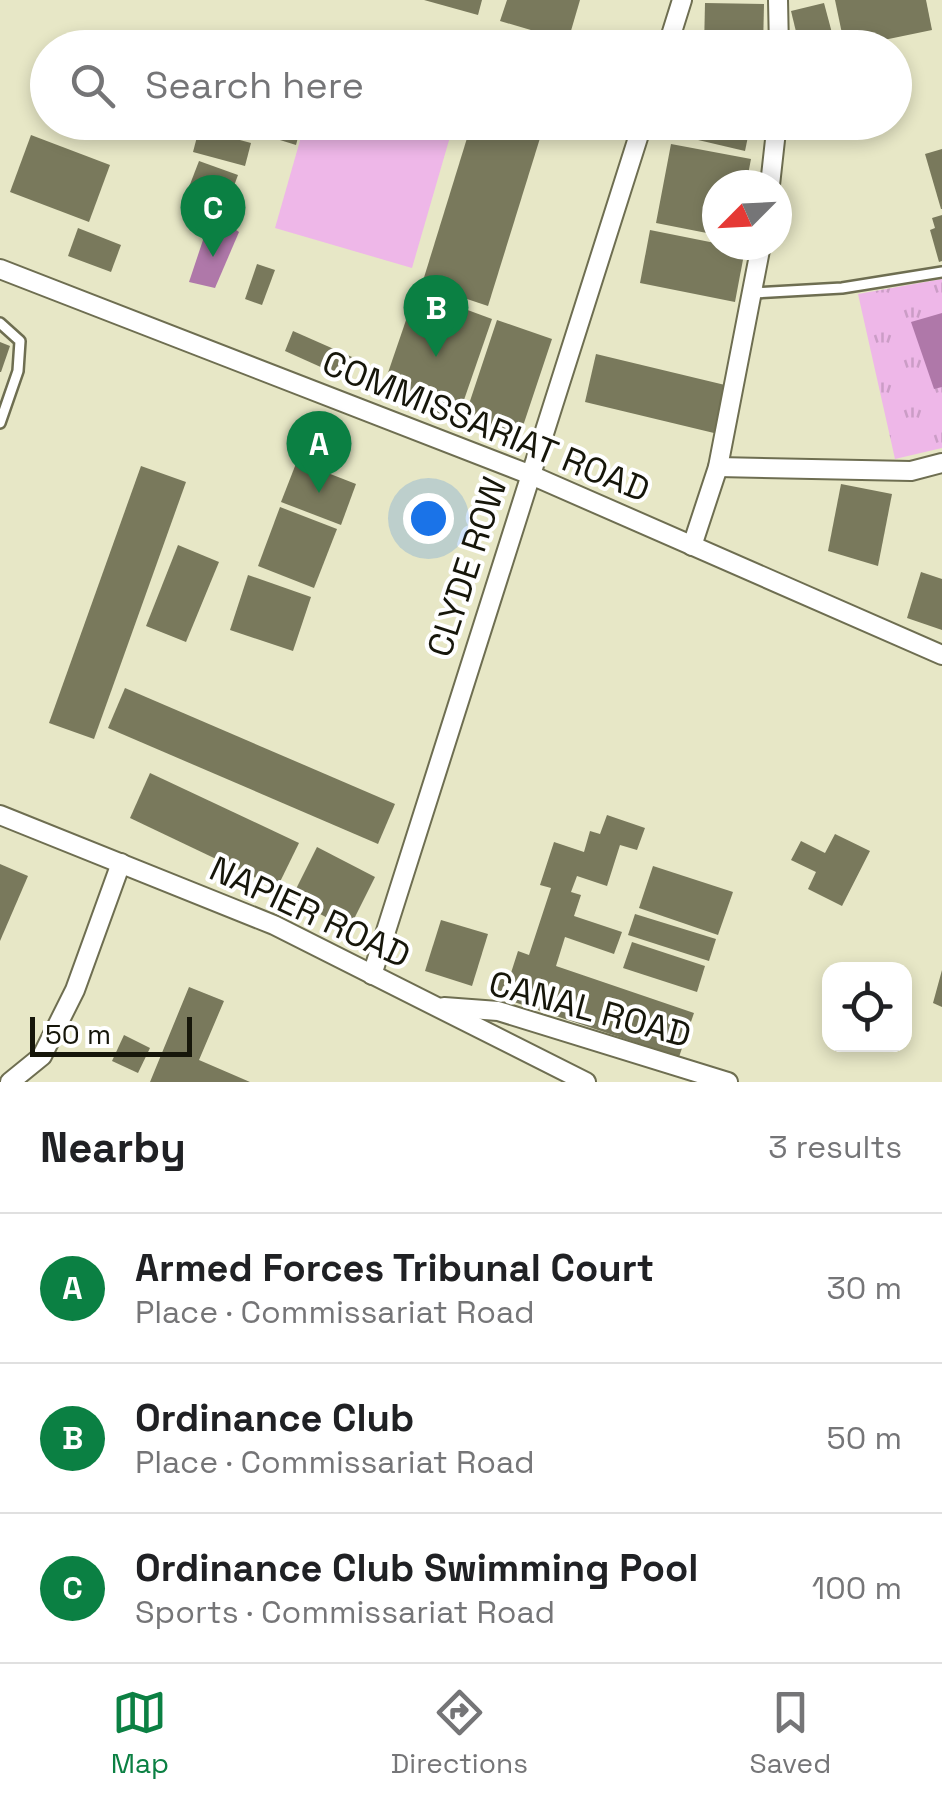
<!DOCTYPE html>
<meta charset="utf-8">
<style>
:root{--surface:#fff;--page:#f6f6f6;--text:#202124;--muted:#757577;--line:#e0e0e0;--accent:#0b8043}
body{margin:0;font-family:"Space Grotesk",sans-serif;background:var(--page);color:var(--text)}
.controls{position:absolute;right:30px;bottom:30px;display:grid;overflow:hidden;border-radius:20px;box-shadow:0 5px 15px #0003}
.controls button{width:90px;height:90px;display:grid;place-items:center;padding:0;border:0;border-bottom:2px solid var(--line);background:var(--surface);color:var(--text);font:50px sans-serif}
.compass{position:absolute;left:702px;top:170px;width:90px;height:90px;border-radius:50%;background:var(--surface);box-shadow:0 5px 15px #0003;rotate:246deg}
.scale{position:absolute;left:30px;bottom:25px;width:162px;box-sizing:border-box;padding-left:10px;border:5px solid #16160a;border-top:0;font-size:28px;line-height:35px;white-space:nowrap;color:#16160a;-webkit-text-stroke:8px #fff;paint-order:stroke}
.you{position:absolute;left:428px;top:518px;width:35px;height:35px;margin:-25px;border:8px solid #fff;border-radius:50%;background:#1a73e8;box-shadow:0 0 0 15px #1a73e833}
.badge{display:grid;place-items:center;width:65px;height:65px;border-radius:50%;background:var(--accent);color:#fff;font-size:32px;font-weight:700}
.pin{position:absolute;translate:-50% -82px;filter:drop-shadow(0 2px 5px #0008)}
.pin::after{content:'';position:absolute;top:52px;width:35px;height:30px;background:inherit;clip-path:polygon(0 0,100% 0,50% 100%)}
.list{margin:0;padding:0;list-style:none}
h2{display:flex;justify-content:space-between;align-items:center;height:130px;margin:0;padding:0 40px;font-size:42px}
h2 small{font-size:32px;font-weight:400;color:var(--muted)}
.list li{display:grid;grid-template-columns:65px 1fr auto;gap:30px;align-items:center;box-sizing:border-box;height:150px;padding:0 40px;border-top:2px solid var(--line)}
.list b{display:block;font-size:38px;white-space:nowrap}
.list p{margin:0;font-size:32px;white-space:nowrap;color:var(--muted)}
.list em{font-size:32px;font-style:normal;color:var(--muted)}
.icon{flex:none;width:55px;height:55px;fill:none;stroke:currentColor;stroke-width:2;stroke-linecap:round;stroke-linejoin:round}
.map{position:relative;flex:none;width:942px;height:1082px;overflow:hidden}
.search{position:absolute;background:var(--surface);box-shadow:0 5px 15px #0003;left:30px;right:30px;top:30px;height:110px;display:flex;align-items:center;gap:25px;box-sizing:border-box;padding:0 35px;border-radius:55px;color:var(--muted);font-size:38px}
.sheet{height:580px;background:var(--surface)}
nav{display:flex;justify-content:space-around;align-items:center;box-sizing:border-box;height:140px;border-top:2px solid var(--line);background:var(--surface);font-size:28px;color:var(--muted)}
nav a{display:grid;justify-items:center;gap:5px}
nav .on{color:var(--accent)}
.map>svg:first-child{display:block}
.grass{fill:url(#grass-tufts)}
.garden{fill:#eeb7e8}
.water{fill:#af78a9}
.building{fill:#79795c}
.lines{fill:none;stroke-linecap:round;stroke-linejoin:round}
.service-casing{stroke:#6e6e51;stroke-width:14}
.minor-casing{stroke:#6e6e51;stroke-width:22}
.service{stroke:#fff;stroke-width:9}
.minor{stroke:#fff;stroke-width:18}
.labels{text-anchor:middle;dominant-baseline:central;stroke-width:8;stroke-linejoin:round;paint-order:stroke}
.street-label{font-size:35px;fill:#16160a;stroke:#fff}
</style>
<div class="map">
<svg width="942" height="1082" viewBox="0 0 942 1082">
<defs>
<pattern id="grass-tufts" width="24" height="20" patternUnits="userSpaceOnUse" patternTransform="scale(2.5)"><rect width="24" height="20" fill="#eeb7e8"/><path d="M3 7l-1-3M5 7V3M7 7l1-3M15 17l-1-3M17 17v-4M19 17l1-3" fill="none" stroke="#cb9dc6"/></pattern>
</defs>
<rect width="100%" height="100%" fill="#e7e7c6"/>
<path class="grass" d="M942,279V448L895,459L858,294Z"/>
<path class="garden" d="M305,123H454L412,268L275,228Z"/>
<g class="water">
<path d="M438,33L489,47H434Z"/>
<path d="M212,213L239,232L215,288L189,282Z"/>
<path d="M942,313V387L934,389L911,322Z"/>
</g>
<g class="building">
<path d="M424,0H482L478,15Z"/>
<path d="M507,0H580L568,41L500,21Z"/>
<path d="M835,0H926L932,30L845,48Z"/>
<path d="M705,3L764,4L763,48H704Z"/>
<path d="M824,3L836,48H800L791,11Z"/>
<path d="M270,122H302L296,145L267,136Z"/>
<path d="M472,122H545L488,306L422,284Z"/>
<path d="M684,122H751L745,151L681,136Z"/>
<path d="M199,129L251,143L245,166L193,152Z"/>
<path d="M31,135L110,165L89,222L10,192Z"/>
<path d="M671,144L751,159L746,185H717V235L656,223Z"/>
<path d="M942,149V209H941L925,154Z"/>
<path d="M199,161L238,175L228,202L189,187Z"/>
<path d="M942,215V261L939,262L930,230L935,228L932,218Z"/>
<path d="M78,228L121,245L111,272L68,256Z"/>
<path d="M650,230L745,249L735,302L640,283Z"/>
<path d="M257,264L275,270L262,305L245,299Z"/>
<path d="M416,291L492,319L456,423L380,396Z"/>
<path d="M497,320L552,339L517,444L462,425Z"/>
<path d="M293,331L352,357L343,377L285,351Z"/>
<path d="M0,342L10,346L1,372H0Z"/>
<path d="M596,354L725,385L714,433L585,402Z"/>
<path d="M297,461L356,484L341,525L281,502Z"/>
<path d="M141,466L186,482L94,739L49,723Z"/>
<path d="M841,484L892,494L878,566L828,551Z"/>
<path d="M280,507L337,529L314,588L258,566Z"/>
<path d="M178,545L219,562L186,642L146,626Z"/>
<path d="M921,572L942,579V630L907,618Z"/>
<path d="M248,575L311,597L293,651L230,630Z"/>
<path d="M125,688L395,804L378,844L108,728Z"/>
<path d="M150,773L299,843L277,888L130,818Z"/>
<path d="M607,815L645,828L637,850L620,845L607,886L577,876L571,892L581,895L574,916L622,932L614,954L565,937L556,966L694,1013L679,1057L490,994L497,972L510,976L518,951L529,955L551,888L540,885L554,842L584,852L590,831L600,834Z"/>
<path d="M835,834L870,851L842,906L808,889L816,872L791,860L801,841L825,853Z"/>
<path d="M317,847L375,877L349,929L291,899Z"/>
<path d="M0,864L28,876L0,941Z"/>
<path d="M653,866L733,892L718,935L639,908Z"/>
<path d="M635,914L716,939L709,961L628,935Z"/>
<path d="M441,920L488,934L472,986L425,971Z"/>
<path d="M632,942L705,966L697,992L623,968Z"/>
<path d="M942,970V1007L933,1003Z"/>
<path d="M189,987L224,1001L199,1060L250,1082H150Z"/>
<path d="M124,1035L150,1048L138,1073L112,1061Z"/>
</g>
<g class="lines">
<g class="service-casing">
<g id="service">
<path d="M753,293L842,288L942,272"/>
<path d="M0,323L20,341L18,371L0,423"/>
</g>
</g>
<g class="minor-casing">
<g id="minor">
<path d="M778,0L779,48"/>
<path d="M667,48L682,0"/>
<path d="M770,185L777,122"/>
<path d="M0,269L531,475L942,655"/>
<path d="M718,467L911,471L942,463"/>
<path d="M692,546L718,467L761,245"/>
<path d="M0,815L274,925L586,1082"/>
<path d="M372,975L643,122"/>
<path d="M444,1007L498,1011L728,1082"/>
<path d="M10,1082L42,1056L75,990L121,863"/>
</g>
</g>
<use href="#service" class="service"/>
<use href="#minor" class="minor"/>
</g>
<g class="labels">
<g class="street-label">
<text transform="translate(486 426) rotate(22)">COMMISSARIAT ROAD</text>
<text transform="translate(467 567) rotate(-72)">CLYDE ROW</text>
<text transform="translate(310 912) rotate(25)">NAPIER ROAD</text>
<text transform="translate(590 1009) rotate(15)">CANAL ROAD</text>
</g>
</g>
</svg>
<div class="controls">
<button><svg class="icon" aria-label="locate" viewBox="0 0 24 24"><circle cx="12" cy="12" r="6"/><path d="M12 2v4M12 18v4M2 12h4M18 12h4"/></svg></button>
</div>
<svg class="compass" viewBox="-18 -18 36 36"><path d="M0-13l5 13h-10z" fill="#e53935"/><path d="M0 13l5-13h-10z" fill="#757577"/></svg>
<div class="scale">50 m</div>
<div class="you"></div>
<div class="pin badge" style="left:319px;top:493px">A</div>
<div class="pin badge" style="left:436px;top:357px">B</div>
<div class="pin badge" style="left:213px;top:257px">C</div>
<div class="search"><svg class="icon" aria-label="search" viewBox="0 0 24 24"><circle cx="10" cy="10" r="6"/><path d="M15 15l6 6"/></svg>Search here</div>
</div>
<section class="sheet">
<h2>Nearby<small>3 results</small></h2>
<ul class="list">
<li><span class="badge">A</span><div><b>Armed Forces Tribunal Court</b><p>Place · Commissariat Road</p></div><em>30 m</em></li>
<li><span class="badge">B</span><div><b>Ordinance Club</b><p>Place · Commissariat Road</p></div><em>50 m</em></li>
<li><span class="badge">C</span><div><b>Ordinance Club Swimming Pool</b><p>Sports · Commissariat Road</p></div><em>100 m</em></li>
</ul>
</section>
<nav>
<a class="on"><svg class="icon" aria-label="map" viewBox="0 0 24 24"><path d="M3 6l6-2 6 2 6-2v14l-6 2-6-2-6 2zM9 4v14M15 6v14"/></svg>Map</a>
<a><svg class="icon" aria-label="directions" viewBox="0 0 24 24"><path d="M12 3l9 9-9 9-9-9zM9 14v-3h6M13 9l2 2-2 2"/></svg>Directions</a>
<a><svg class="icon" aria-label="saved" viewBox="0 0 24 24"><path d="M7 4h10v16l-5-4-5 4z"/></svg>Saved</a>
</nav>
